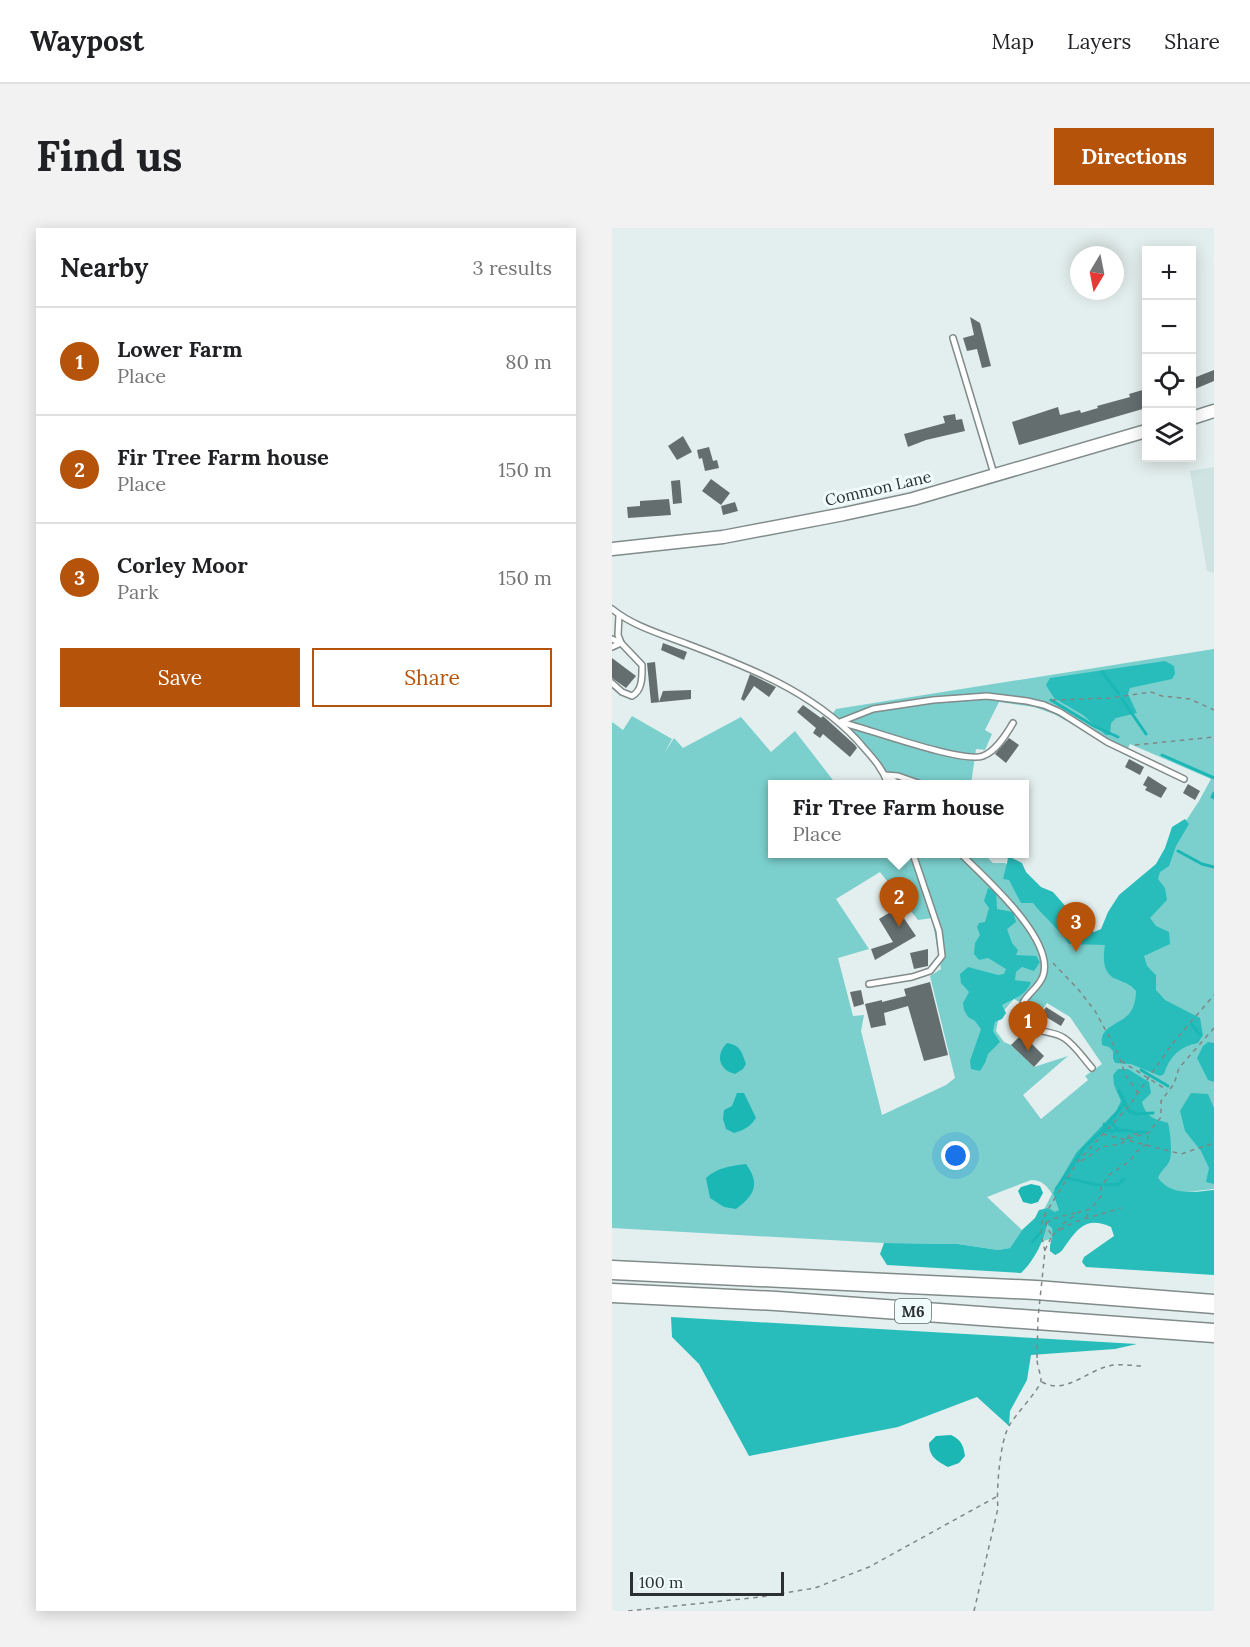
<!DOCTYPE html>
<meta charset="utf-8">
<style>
:root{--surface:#fff;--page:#f2f2f2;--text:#202124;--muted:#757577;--line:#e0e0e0;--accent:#b45309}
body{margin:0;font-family:Lora,serif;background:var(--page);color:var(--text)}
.controls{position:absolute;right:18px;top:18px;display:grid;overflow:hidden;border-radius:0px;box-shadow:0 3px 15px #0003}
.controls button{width:54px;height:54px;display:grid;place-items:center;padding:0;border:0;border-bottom:2px solid var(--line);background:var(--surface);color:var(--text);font:30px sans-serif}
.compass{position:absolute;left:458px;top:18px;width:54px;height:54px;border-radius:50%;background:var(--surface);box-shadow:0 3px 15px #0003;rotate:190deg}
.scale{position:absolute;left:18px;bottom:15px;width:154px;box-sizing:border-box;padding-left:6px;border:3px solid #2b3030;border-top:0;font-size:16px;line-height:21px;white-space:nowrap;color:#2b3030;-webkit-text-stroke:4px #f0fcfc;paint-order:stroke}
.you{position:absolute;left:344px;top:928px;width:21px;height:21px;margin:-15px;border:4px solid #fff;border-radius:50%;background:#1a73e8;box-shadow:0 0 0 9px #1a73e833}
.badge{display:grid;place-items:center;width:39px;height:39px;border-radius:50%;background:var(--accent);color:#fff;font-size:20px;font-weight:700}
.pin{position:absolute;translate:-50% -50px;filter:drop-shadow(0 2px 3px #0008)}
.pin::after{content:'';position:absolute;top:32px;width:21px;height:18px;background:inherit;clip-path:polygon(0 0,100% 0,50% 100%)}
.popup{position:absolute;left:156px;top:552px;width:261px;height:78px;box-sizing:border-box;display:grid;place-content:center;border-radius:0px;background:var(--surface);filter:drop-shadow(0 2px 4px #0005);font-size:20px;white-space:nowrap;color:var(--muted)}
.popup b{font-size:22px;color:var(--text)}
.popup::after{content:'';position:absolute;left:50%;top:100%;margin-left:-12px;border:12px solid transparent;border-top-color:var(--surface)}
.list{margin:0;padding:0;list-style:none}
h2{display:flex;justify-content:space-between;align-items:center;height:78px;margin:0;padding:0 24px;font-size:26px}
h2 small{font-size:20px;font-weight:400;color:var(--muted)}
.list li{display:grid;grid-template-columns:39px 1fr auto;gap:18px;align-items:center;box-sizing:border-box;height:108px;padding:0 24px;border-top:2px solid var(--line)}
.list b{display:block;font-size:22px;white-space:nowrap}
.list p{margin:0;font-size:20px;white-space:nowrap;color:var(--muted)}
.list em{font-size:20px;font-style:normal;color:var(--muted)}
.actions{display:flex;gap:12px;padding:18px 24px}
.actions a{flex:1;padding:14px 0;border:2px solid var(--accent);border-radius:0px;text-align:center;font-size:21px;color:var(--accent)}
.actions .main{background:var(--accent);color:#fff}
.icon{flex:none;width:33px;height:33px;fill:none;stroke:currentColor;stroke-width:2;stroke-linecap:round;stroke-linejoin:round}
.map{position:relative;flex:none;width:602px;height:1383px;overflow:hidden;border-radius:0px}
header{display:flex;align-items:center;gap:36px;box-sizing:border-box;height:84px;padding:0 30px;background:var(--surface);border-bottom:2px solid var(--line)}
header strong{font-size:28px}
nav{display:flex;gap:33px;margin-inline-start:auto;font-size:21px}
.intro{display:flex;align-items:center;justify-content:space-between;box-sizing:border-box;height:144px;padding:0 36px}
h1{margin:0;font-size:42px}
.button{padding:15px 27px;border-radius:0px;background:var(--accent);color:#fff;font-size:21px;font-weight:700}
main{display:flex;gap:36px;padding:0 36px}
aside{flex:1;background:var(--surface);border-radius:0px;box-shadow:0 3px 15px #0003}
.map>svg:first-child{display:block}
.built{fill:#cee3e2}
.green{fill:#7bd0ce;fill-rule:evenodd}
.forest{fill:#28bdbb}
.water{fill:#1bb7b5}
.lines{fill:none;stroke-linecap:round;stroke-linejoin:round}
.stream{stroke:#1bb7b5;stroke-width:3}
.building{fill:#646e6e}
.service-casing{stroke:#808b8a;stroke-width:8}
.tertiary-casing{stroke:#808b8a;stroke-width:15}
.motorway-casing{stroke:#808b8a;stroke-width:21}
.path{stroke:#7f8786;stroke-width:1.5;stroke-dasharray:4.5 4.5;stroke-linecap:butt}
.service{stroke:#fff;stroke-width:5}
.tertiary{stroke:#fff;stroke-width:12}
.motorway{stroke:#fff;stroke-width:18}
.path-bridge{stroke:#7f8786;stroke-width:1.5;stroke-dasharray:4.5 4.5;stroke-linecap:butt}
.labels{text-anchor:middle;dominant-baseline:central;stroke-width:6;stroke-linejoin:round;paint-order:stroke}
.shield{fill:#f0fcfc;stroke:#666d6d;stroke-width:1.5}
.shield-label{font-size:15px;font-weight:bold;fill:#2b3030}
.street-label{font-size:16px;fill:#2b3030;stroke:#f0fcfc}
</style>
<header>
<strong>Waypost</strong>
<nav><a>Map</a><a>Layers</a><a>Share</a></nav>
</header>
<div class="intro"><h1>Find us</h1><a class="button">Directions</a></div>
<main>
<aside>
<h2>Nearby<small>3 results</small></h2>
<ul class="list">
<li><span class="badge">1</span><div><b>Lower Farm</b><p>Place</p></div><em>80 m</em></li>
<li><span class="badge">2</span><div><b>Fir Tree Farm house</b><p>Place</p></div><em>150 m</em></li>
<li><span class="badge">3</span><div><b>Corley Moor</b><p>Park</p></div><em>150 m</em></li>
</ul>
<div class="actions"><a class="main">Save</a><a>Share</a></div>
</aside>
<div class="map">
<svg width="602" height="1383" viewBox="0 0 602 1383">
<rect width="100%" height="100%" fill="#e3efee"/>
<path class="built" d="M602,239V345L595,343L578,243Z"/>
<path class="green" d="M602,421V961L574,964L465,990L438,1011L425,1015L420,1005L440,966C435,958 430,952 419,952L375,969L410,1002L398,1020L386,1022L346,1016L272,1015L0,1000V494L11,502L20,488L60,511L52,526L62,510L71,520L129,489L159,524L183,503L224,556H161V626H372L381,635H393L426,665L484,708L543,640L587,573L599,551L518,516L513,526L442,486L422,479L387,474L373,502L380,506L373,522L364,521L359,556H275L268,540L219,488L224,481ZM268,644L306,692L320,690L329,741L318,748L343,850L334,857L270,887L249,803L252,787L241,788L226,730L257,721L224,671ZM402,771L428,785L435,775L458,789L490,836L473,848L476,852L429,891L411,867L456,828L422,839L399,817L392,814L384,803L387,788Z"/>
<g class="forest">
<path d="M553,433L562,438L563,446L560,451L518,460L516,466L525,485L504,490L499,495L498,507H494L471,487L442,470L434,457L438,450Z"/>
<path d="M573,591L577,596L564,618L557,638L548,644L546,651L553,660L555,672L538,690L544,698L557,704L558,716L532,728L535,738L544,747V762L553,772L588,790L591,807L586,815C568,818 557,829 552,846L548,848L519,836L503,835L501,830V823L497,819L490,817C487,798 507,797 517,786C522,780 524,771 524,763C517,755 513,755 504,751C490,746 491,728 493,717L457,716C447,701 433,690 421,675H409L397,652L391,651L396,631L391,626H398L400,630L410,635L414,644L429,659L441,664L455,680L464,685L469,695L482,704L489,701L496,684L507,667L544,636L553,620L560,599Z"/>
<path d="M376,660L384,663L385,681L401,684L404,694L395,701L400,715L406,722L404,727L424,728L428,734L422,743L410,739L404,744L403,752L419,754C414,768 402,770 390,777L394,785L390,791L383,794L381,803L388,814L376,826L373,835L368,843L359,841L358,833L369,801L363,793L356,789L352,782L351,775L357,764L349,755L348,746L356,739L386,747L392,746L394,741L376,730L367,732L362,726L363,715L368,707L365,699L367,695L373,694L377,680L372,673Z"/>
<path d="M596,814L602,815V854L596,852L585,830L591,818Z"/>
<path d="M506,841H516L537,854L539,865L530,874C534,889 542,891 556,895C558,902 561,927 557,934C554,940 549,942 546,950C559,968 582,964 602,962V1047L474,1039L470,1034L472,1029L502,1008L499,999C478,990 469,996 456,1014C451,1020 451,1024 443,1027L438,1023C437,1014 442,1009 440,1000L435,996C432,1013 422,1033 409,1045L275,1037L268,1026L272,1015L346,1016L386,1022L398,1020L410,1002L423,990L427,982L436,980L443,984L447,982L441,965L464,925L504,883L509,873L502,857L501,847Z"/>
<path d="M579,865L596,866L602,880V956L594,954L597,940L589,923L573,903L568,883Z"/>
<path d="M59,1089L525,1116L503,1121L419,1127L415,1152L398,1183L397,1198L365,1169L286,1199L137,1228L87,1136L60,1109Z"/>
</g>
<g class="water">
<path d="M115,815C128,817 130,824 134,836L131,841L123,846C107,842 103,827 115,815Z"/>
<path d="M125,865H132L144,890C138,899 132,902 122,905L114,901L111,891L112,882L120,878Z"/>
<path d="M134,936C149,956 142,968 124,981L112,979L98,970L94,950C106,939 119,938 134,936Z"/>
<path d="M419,956L428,958L431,965L426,974L419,976L411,974L406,963L409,959Z"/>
<path d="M339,1207C349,1212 351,1216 353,1228L347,1235L336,1239C325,1233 317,1229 317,1215L324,1208Z"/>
</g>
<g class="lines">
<g class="stream">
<path d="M490,444L507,466"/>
<path d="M510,471L534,506"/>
<path d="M439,472L482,498L506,509"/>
<path d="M550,527L602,550"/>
<path d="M602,565L600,569L602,570"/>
<path d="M566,623L590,636L602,639"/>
<path d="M580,797L588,807"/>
<path d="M529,842L556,858"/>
<path d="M507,863L517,883L524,886L541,885"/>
<path d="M497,894H499L503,899L508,901"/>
<path d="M492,896L500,904"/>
<path d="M490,903L514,902L521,904H533"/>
<path d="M451,950C465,950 475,957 489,957"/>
<path d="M493,957L507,956L512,951"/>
<path d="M444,961L472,920L490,903L512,876"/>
<path d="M420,1014L428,1005"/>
</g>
</g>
<g class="building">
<path d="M358,89L368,95L379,138L370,140L365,121L355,123L351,110L362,107Z"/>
<path d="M602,142V153L583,161L579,151Z"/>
<path d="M534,161V180L407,217L400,194L446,179L448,187L468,182L469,185L486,180L485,178L518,169L517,166Z"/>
<path d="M343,186L344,192L350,191L353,203L314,212L296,219L292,206L333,195L331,188Z"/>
<path d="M71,208L80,224L65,232L56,218Z"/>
<path d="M97,219L101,233L105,232L107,240L93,243L90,230L87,231L85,222Z"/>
<path d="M99,251L118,265L109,277L90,263Z"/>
<path d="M68,252L70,275L61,276L59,253Z"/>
<path d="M57,271L59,287L16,290L15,279L28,278V273Z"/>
<path d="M123,274L126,283L111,287L109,278Z"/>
<path d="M51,415L75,424L72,432L49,422Z"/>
<path d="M0,430L24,448L14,460L0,450Z"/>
<path d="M43,434L47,474L51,463L79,462V471L39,475L35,435Z"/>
<path d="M138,446L164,459L157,469L142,458L132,473L129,471Z"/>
<path d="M191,477L209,490L211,488L243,517L245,520L238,529L211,506L208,510L201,505L204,500L185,484Z"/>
<path d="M397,510L407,517L394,535L383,526Z"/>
<path d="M517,531L532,539L528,547L513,539Z"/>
<path d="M536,548L555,560L549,570L533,562L535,559L531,557Z"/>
<path d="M576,556L588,563L583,572L571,565Z"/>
<path d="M285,680L304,708L263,732L259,721L281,714L267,691Z"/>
<path d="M316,721V738L302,741L298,725Z"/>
<path d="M318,754L336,827L312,833L296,778L272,785L274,797L259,800L253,776L270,772V774L294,768L292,761Z"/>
<path d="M249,762L252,776L242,779L238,764Z"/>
<path d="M434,779L453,791L449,798L429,786Z"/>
<path d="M410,806L432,828L422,839L399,817Z"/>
</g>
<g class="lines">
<g class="service-casing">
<g id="service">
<path d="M341,110L382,246"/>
<path d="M0,381C21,398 49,406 75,416C136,439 199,463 245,512C257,526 270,538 276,556"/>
<path d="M7,387L6,407L9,415"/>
<path d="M0,411L9,415L30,437C30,448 31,462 20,468L10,464L0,455"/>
<path d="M0,419L9,415"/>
<path d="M401,495C394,507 384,523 371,528C351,536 254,500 228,494L261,481L321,472L375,468L415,473L432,477L448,484L495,514L572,551"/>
<path d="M287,556L273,547L286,548L309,556"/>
<path d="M349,626C372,649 444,712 431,748C425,765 403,770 412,790C420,807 439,801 452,810C463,817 471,830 480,840"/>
<path d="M257,756L300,749L318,743L330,728L327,703L301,626"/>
</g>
</g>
<g class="tertiary-casing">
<g id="tertiary">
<path d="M580,190L602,183"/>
<path d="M0,321L111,309L232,286L301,271L534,203"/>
</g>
</g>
<g class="motorway-casing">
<g id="motorway">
<path d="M0,1042L424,1062L602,1076"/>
<path d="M0,1065L164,1073L602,1105"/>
</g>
</g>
<g class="path">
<path d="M440,472L498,470L539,464L550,468L578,471L602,482"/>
<path d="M523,517L602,509"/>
<path d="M441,735L466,761L483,783L504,821L514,848L526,865"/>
<path d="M509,833L555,862"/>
<path d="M491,906L569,926L602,915"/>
<path d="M515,911L518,906H527"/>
<path d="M469,933L482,925L489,919L509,916L515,911L536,905L549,889V873L562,856L567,840L602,800"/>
<path d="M474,990L478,982"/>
<path d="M434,995L440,991L463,985"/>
<path d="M448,1002L462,994L509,980"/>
<path d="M445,1003L452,995L467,984L479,981L489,968V959L498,946L518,933L524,924L535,916L536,906"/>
<path d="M440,1008L444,1004"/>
<path d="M433,1022L440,1008L434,997L433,986"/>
<path d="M433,1023L429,1006L430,991L466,933L516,879L561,815L602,767"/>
<path d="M430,1154C454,1167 474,1143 497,1138C508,1135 521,1138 532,1138"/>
<path d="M16,1383L148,1369L203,1360L257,1339L384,1269"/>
<path d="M362,1383L386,1280C384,1263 388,1213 397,1198C402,1188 428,1161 429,1153C429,1146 425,1138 425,1130"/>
</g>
<use href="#service" class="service"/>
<use href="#tertiary" class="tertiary"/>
<use href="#motorway" class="motorway"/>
<path class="path-bridge" d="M425,1130L426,1090L433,1023"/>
</g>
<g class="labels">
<rect class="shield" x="283" y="1071" width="36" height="24" rx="4.5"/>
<g class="shield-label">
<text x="301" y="1083">M6</text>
</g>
<g class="street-label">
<text transform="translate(266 260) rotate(-13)">Common Lane</text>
</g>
</g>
</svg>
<div class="controls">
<button>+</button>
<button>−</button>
<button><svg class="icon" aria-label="locate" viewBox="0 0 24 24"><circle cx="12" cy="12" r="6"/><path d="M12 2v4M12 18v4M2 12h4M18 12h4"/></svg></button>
<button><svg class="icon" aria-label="layers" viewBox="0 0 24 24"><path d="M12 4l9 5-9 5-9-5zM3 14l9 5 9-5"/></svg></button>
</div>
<svg class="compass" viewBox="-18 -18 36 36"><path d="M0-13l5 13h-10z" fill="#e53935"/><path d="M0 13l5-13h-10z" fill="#757577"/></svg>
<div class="scale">100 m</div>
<div class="you"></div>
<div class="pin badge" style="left:416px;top:823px">1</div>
<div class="pin badge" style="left:287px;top:699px">2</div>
<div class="popup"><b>Fir Tree Farm house</b>Place</div>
<div class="pin badge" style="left:464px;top:724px">3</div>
</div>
</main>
